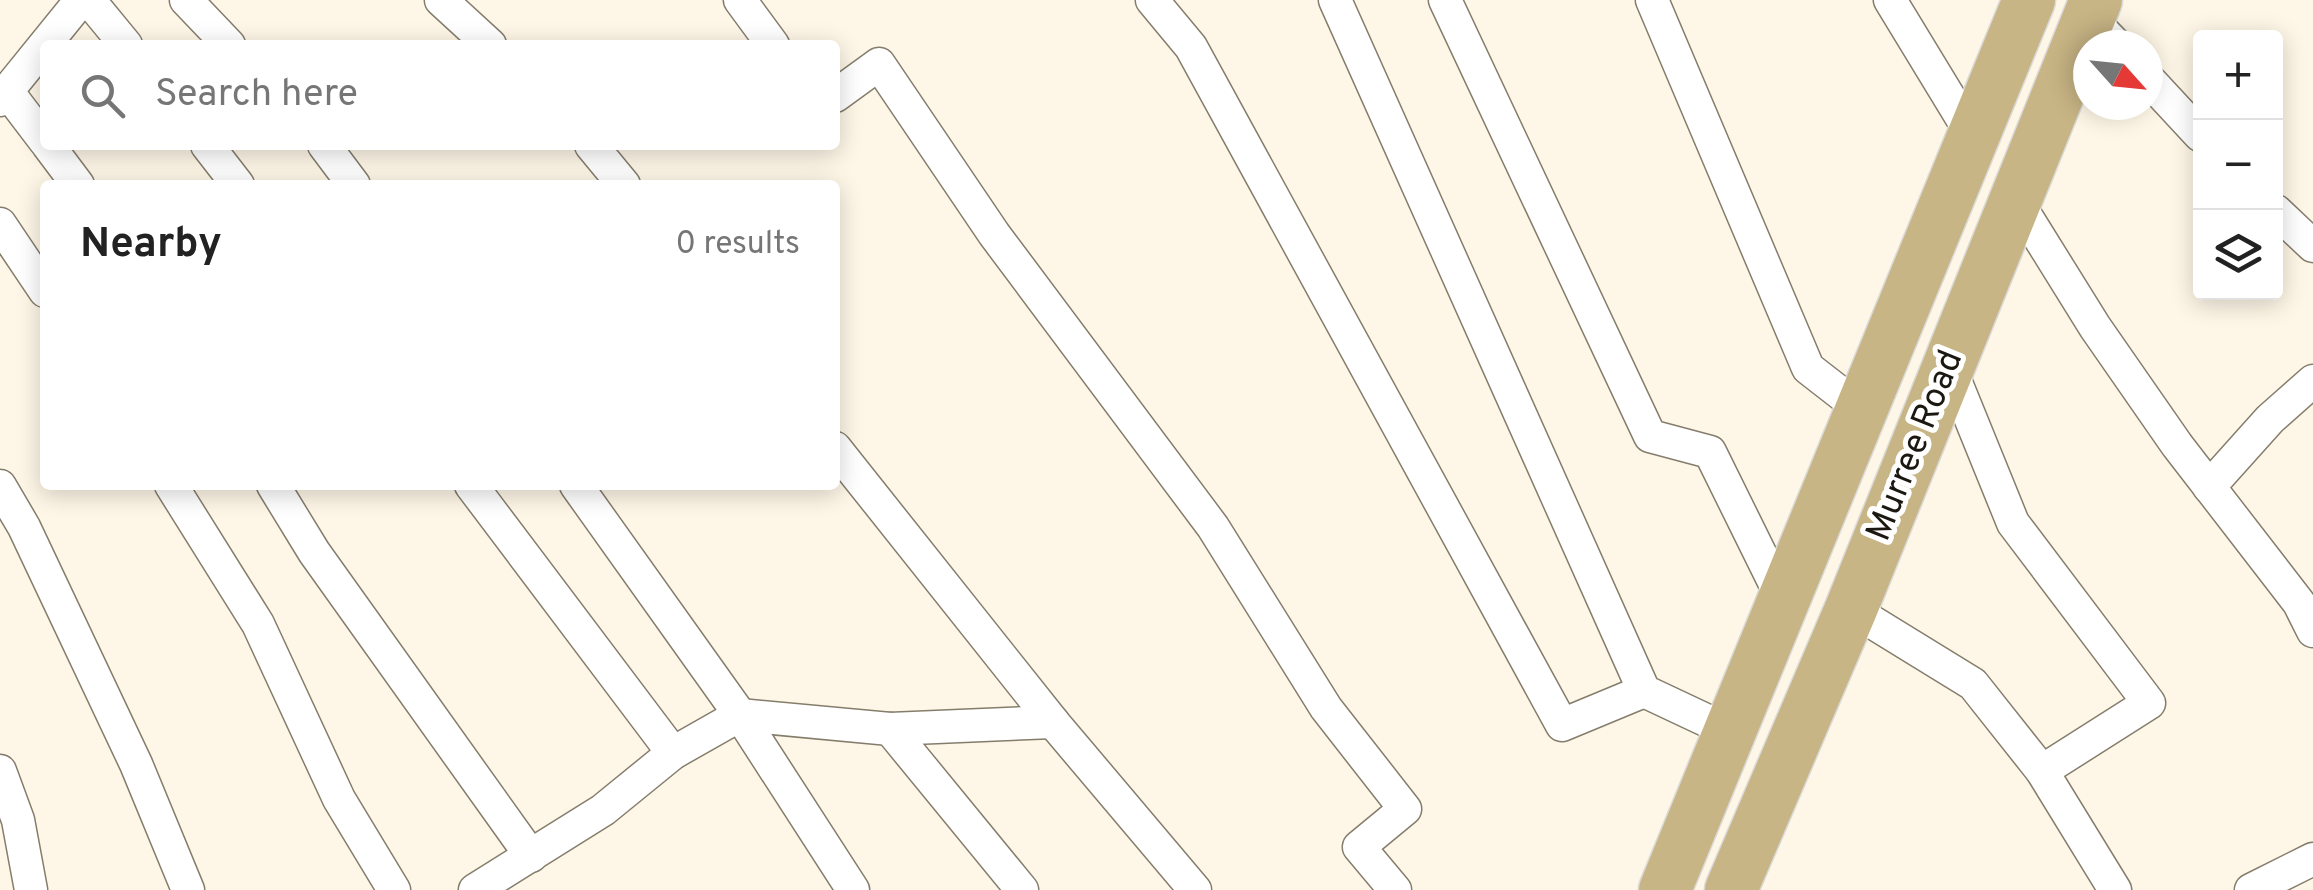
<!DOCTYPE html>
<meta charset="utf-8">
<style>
:root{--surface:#fff;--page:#f6f6f6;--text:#222;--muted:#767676;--line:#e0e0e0}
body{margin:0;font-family:Overpass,sans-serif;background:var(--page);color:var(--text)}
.controls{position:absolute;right:30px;top:30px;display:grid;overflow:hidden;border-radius:10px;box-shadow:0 5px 25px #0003}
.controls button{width:90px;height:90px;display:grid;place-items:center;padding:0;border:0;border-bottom:2px solid var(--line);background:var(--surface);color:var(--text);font:50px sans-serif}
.compass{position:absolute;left:2073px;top:30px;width:90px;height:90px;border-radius:50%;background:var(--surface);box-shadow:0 5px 25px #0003;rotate:117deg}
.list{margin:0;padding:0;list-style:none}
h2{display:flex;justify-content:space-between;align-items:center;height:130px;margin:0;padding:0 40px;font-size:42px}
h2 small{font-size:32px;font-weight:400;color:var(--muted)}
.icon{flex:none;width:55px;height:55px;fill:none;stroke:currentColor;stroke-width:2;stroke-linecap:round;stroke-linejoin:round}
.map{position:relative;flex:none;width:2313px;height:890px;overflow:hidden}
.search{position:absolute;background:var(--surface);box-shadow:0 5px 25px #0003;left:40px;top:40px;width:800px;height:110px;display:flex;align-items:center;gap:25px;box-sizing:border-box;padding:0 35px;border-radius:10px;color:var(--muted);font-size:38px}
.panel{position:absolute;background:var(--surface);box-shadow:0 5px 25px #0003;left:40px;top:180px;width:800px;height:310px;border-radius:10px}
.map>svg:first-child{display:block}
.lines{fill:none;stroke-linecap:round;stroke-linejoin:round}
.street-casing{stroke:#857d6c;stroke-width:35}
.primary-casing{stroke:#dbdad9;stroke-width:55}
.street{stroke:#fff;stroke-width:32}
.primary{stroke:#c8b585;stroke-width:52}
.labels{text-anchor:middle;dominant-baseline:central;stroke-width:10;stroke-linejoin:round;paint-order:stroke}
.street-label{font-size:35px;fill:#1b1811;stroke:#fff}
</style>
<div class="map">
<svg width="2313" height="890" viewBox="0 0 2313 890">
<rect width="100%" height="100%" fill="#fef7e7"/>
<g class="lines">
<g class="street-casing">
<g id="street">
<path d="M89,0L126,45"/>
<path d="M186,0L229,45"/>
<path d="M441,0L490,45"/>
<path d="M740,0L773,45"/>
<path d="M1152,0L1191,47L1562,725L1644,691"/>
<path d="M1335,0L1644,691L1729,731"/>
<path d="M1445,0L1650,436L1710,452L1784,602"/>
<path d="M1652,0L1808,368L1862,410"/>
<path d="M1890,0L1974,138"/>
<path d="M2089,17L2116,45"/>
<path d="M2148,79L2200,135"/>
<path d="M7,91L45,141"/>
<path d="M835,96L879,64L994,234L1213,527L1326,708L1405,809L1359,847L1395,890"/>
<path d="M0,100L81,0"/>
<path d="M48,145L78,185"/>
<path d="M207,145L238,185"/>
<path d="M324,145L354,185"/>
<path d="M591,145L624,185"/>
<path d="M2016,200L2095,327L2177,445L2299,603L2313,631"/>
<path d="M2276,211L2313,246"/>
<path d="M0,224L45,291"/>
<path d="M1948,363L2013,523L2149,703L2042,771L2115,890"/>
<path d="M835,448L1053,722L1195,890"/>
<path d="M171,485L258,624L339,799L394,890"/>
<path d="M273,485L314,552L531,856"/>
<path d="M471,485L673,753"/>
<path d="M576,485L740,715L853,890"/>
<path d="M0,486L24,527L136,764L188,890"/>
<path d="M2209,487L2270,419L2313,381"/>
<path d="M1851,609L1973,684L2042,771"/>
<path d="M890,729L1022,890"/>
<path d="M0,771L18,820L31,890"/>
<path d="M475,890L603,810L673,753L740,715L890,729L1053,722"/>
<path d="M2251,890L2313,859"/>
</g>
</g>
<g class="primary-casing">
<g id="primary">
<path d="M1665,890L2029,0"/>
<path d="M1731,890L1851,609L2096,0"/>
</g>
</g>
<use href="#street" class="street"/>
<use href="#primary" class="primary"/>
</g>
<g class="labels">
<g class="street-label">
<text transform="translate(1916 446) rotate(-68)">Murree Road</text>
</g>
</g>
</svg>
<div class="controls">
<button>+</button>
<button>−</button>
<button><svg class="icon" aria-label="layers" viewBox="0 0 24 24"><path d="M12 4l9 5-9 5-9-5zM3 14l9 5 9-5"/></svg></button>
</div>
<svg class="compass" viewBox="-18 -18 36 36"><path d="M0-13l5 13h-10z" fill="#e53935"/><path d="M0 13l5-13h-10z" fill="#767676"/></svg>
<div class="search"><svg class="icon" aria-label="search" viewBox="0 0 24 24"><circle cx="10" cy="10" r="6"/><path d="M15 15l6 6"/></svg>Search here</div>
<section class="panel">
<h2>Nearby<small>0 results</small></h2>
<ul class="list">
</ul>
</section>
</div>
